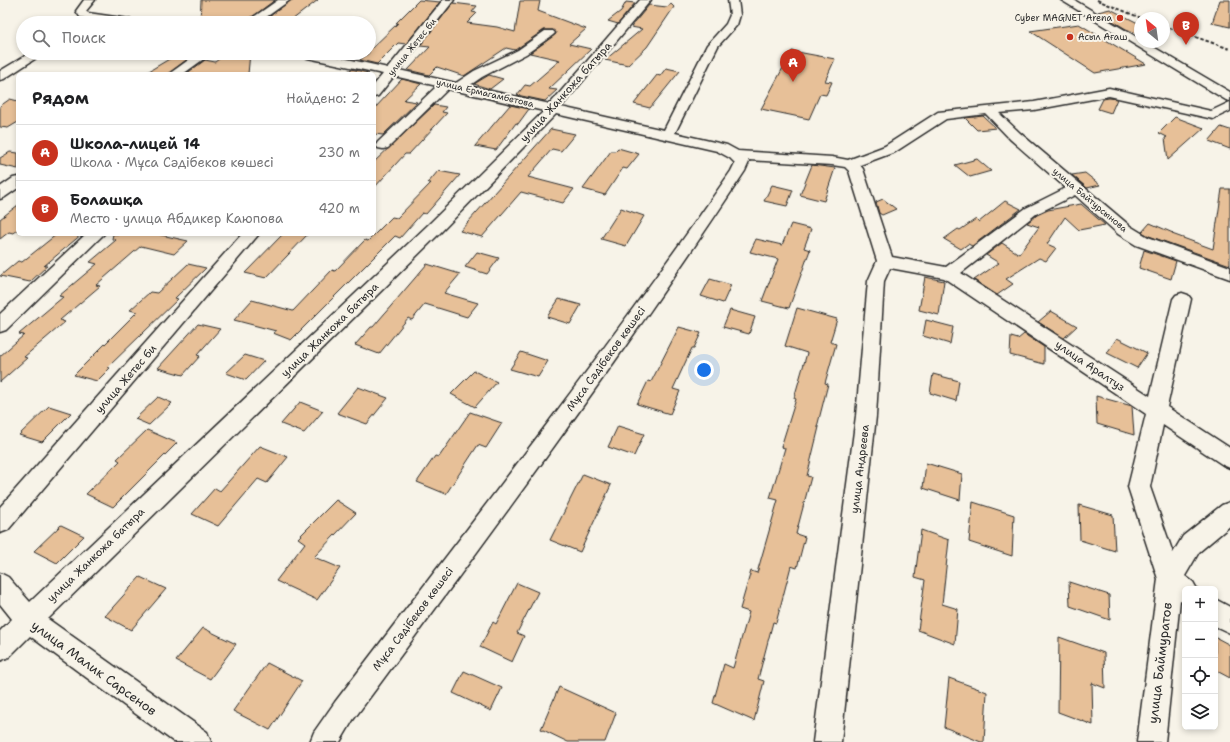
<!DOCTYPE html>
<html lang="ru">
<meta charset="utf-8">
<style>
:root{--surface:#fff;--page:#f6f6f6;--text:#202124;--muted:#757577;--line:#e0e0e0;--accent:#c8321e}
body{margin:0;font-family:"Shantell Sans",sans-serif;background:var(--page);color:var(--text)}
.controls{position:absolute;right:12px;bottom:12px;display:grid;overflow:hidden;border-radius:6px;box-shadow:0 2px 6px #0003}
.controls button{width:36px;height:36px;display:grid;place-items:center;padding:0;border:0;border-bottom:1px solid var(--line);background:var(--surface);color:var(--text);font:20px sans-serif}
.compass{position:absolute;left:1134px;top:12px;width:36px;height:36px;border-radius:50%;background:var(--surface);box-shadow:0 2px 6px #0003;rotate:331deg}
.you{position:absolute;left:704px;top:370px;width:14px;height:14px;margin:-10px;border:3px solid #fff;border-radius:50%;background:#1a73e8;box-shadow:0 0 0 6px #1a73e833}
.badge{display:grid;place-items:center;width:26px;height:26px;border-radius:50%;background:var(--accent);color:#fff;font-size:13px;font-weight:700}
.pin{position:absolute;translate:-50% -33px;filter:drop-shadow(0 1px 2px #0008)}
.pin::after{content:'';position:absolute;top:21px;width:14px;height:12px;background:inherit;clip-path:polygon(0 0,100% 0,50% 100%)}
.list{margin:0;padding:0;list-style:none}
h2{display:flex;justify-content:space-between;align-items:center;height:52px;margin:0;padding:0 16px;font-size:17px}
h2 small{font-size:13px;font-weight:400;color:var(--muted)}
.list li{display:grid;grid-template-columns:26px 1fr auto;gap:12px;align-items:center;box-sizing:border-box;height:56px;padding:0 16px;border-top:1px solid var(--line)}
.list b{display:block;font-size:15px;white-space:nowrap}
.list p{margin:0;font-size:13px;white-space:nowrap;color:var(--muted)}
.list em{font-size:13px;font-style:normal;color:var(--muted)}
.icon{flex:none;width:22px;height:22px;fill:none;stroke:currentColor;stroke-width:2;stroke-linecap:round;stroke-linejoin:round}
.map{position:relative;flex:none;width:1230px;height:742px;overflow:hidden}
.search{position:absolute;background:var(--surface);box-shadow:0 2px 6px #0003;left:16px;top:16px;width:360px;height:44px;display:flex;align-items:center;gap:10px;box-sizing:border-box;padding:0 14px;border-radius:22px;color:var(--muted);font-size:15px}
.panel{position:absolute;background:var(--surface);box-shadow:0 2px 6px #0003;left:16px;top:72px;width:360px;height:164px;border-radius:6px}
.map>svg:first-child{display:block}
.building{fill:#e7c098;stroke:#2b2b2b}
.lines{fill:none;stroke-linecap:round;stroke-linejoin:round}
.minor-casing{stroke:#2b2b2b;stroke-width:3}
.minor{fill:#f7f3e8;fill-rule:evenodd}
.rail{stroke:#2b2b2b;stroke-width:2;stroke-dasharray:3.5 2;stroke-linecap:butt}
.poi-dot{fill:#c8321e;stroke:#f7f3e8;stroke-width:1.5}
.labels{text-anchor:middle;dominant-baseline:central;stroke-width:4;stroke-linejoin:round;paint-order:stroke}
.far-poi-label{font-size:9px;fill:#2b2b2b;stroke:#f7f3e8;text-anchor:end}
.far-street-label{font-size:9px;fill:#2b2b2b;stroke:#f7f3e8}
.street-label{font-size:11px;fill:#2b2b2b;stroke:#f7f3e8}
.near-street-label{font-size:13px;fill:#2b2b2b;stroke:#f7f3e8}
</style>
<div class="map">
<svg width="1230" height="742" viewBox="0 0 1230 742">
<rect width="100%" height="100%" fill="#f7f3e8"/>
<filter id="ink" filterUnits="userSpaceOnUse"><feTurbulence type="fractalNoise" baseFrequency=".025" numOctaves="2"/><feDisplacementMap in="SourceGraphic" scale="8" xChannelSelector="R" yChannelSelector="G"/><feConvolveMatrix kernelMatrix="1 2 1 2 8 2 1 2 1" color-interpolation-filters="sRGB"/></filter>
<g filter="url(#ink)">
<g class="building">
<path d="M201,0H275L244,23H200Z"/>
<path d="M291,0H318L288,23H261Z"/>
<path d="M419,0L440,2L406,44L398,43L377,64L360,60L369,53V51L398,23H396Z"/>
<path d="M1220,0H1230V27L1212,23Z"/>
<path d="M520,1H540L538,11L586,29L569,44L591,49L549,89L557,90L545,101L517,95L525,85L530,86L560,60L530,53L556,34L553,30H544L515,50L506,48L464,76L437,67L429,75L408,70L430,47L420,46L453,3L477,6L472,12L477,13L467,23L497,27L515,32Z"/>
<path d="M626,2L635,3L618,24L608,21L621,11Z"/>
<path d="M671,4L674,7L647,47L628,65L605,60L642,29L631,27L649,5L667,7Z"/>
<path d="M1110,9L1140,24L1139,34L1126,29L1098,12Z"/>
<path d="M1079,24L1146,64L1095,73L1030,31Z"/>
<path d="M792,51L835,59L825,81L832,82L826,95L820,94L809,119L761,109Z"/>
<path d="M227,53H250L248,74H186L205,60L215,62Z"/>
<path d="M176,55L189,58L168,74H144Z"/>
<path d="M666,68L680,71L650,108L634,104L657,75L660,76Z"/>
<path d="M351,69L369,73L368,74H345Z"/>
<path d="M489,75L503,79L490,89L474,84Z"/>
<path d="M402,79L421,84L404,100L417,102L383,135L374,134V109Z"/>
<path d="M1109,98L1117,99L1111,113L1098,109L1103,99Z"/>
<path d="M10,99L18,101V122L8,128L0,127V106Z"/>
<path d="M434,105L446,107L442,112L447,113L409,154H405L374,188V162Z"/>
<path d="M510,105L529,109L518,124L516,123L496,150L475,146Z"/>
<path d="M983,116L996,128L977,130L965,118Z"/>
<path d="M1175,117L1204,128L1168,160L1165,138L1167,137L1159,133Z"/>
<path d="M1221,127L1230,130V149L1209,141Z"/>
<path d="M551,129L575,134L561,151L552,149L528,177L574,189L563,203L521,192L482,237L460,231Z"/>
<path d="M618,148L639,154L627,169L623,168L605,195L583,189L611,151H615Z"/>
<path d="M10,152L18,153V169L0,165V158Z"/>
<path d="M977,159L991,171L970,177L955,165Z"/>
<path d="M812,165L835,168L824,201L800,195Z"/>
<path d="M438,171L460,175L426,214L422,213L400,238L395,236L291,340L273,333L276,331L234,320L252,300L293,311L332,270L335,271L365,240L368,241L392,217L397,218L431,183H428Z"/>
<path d="M1085,173L1100,185L1087,188L1072,175Z"/>
<path d="M772,185L793,190L787,206L764,201Z"/>
<path d="M1222,189H1230V265L1149,236L1142,232L1150,223L1173,233L1172,234L1213,249Z"/>
<path d="M883,199L896,209L882,215L879,213L876,202Z"/>
<path d="M1005,201L1021,209L972,246L968,244L961,249L944,239L958,229L960,230L976,219L979,222Z"/>
<path d="M1081,204L1105,225L1079,230L1065,217L1047,244L1056,248L1046,261L1039,258L1006,279L1013,284L997,295L974,280L999,263L986,255L1002,243L1019,254L1039,227L1027,223L1037,215L1048,210Z"/>
<path d="M18,205V229L13,233L9,232L0,239V219Z"/>
<path d="M621,208L644,216L626,246L601,239Z"/>
<path d="M791,224L811,229L804,248L810,250L789,308L762,301L778,259L750,252L756,239L782,245Z"/>
<path d="M57,234H82L44,266H47L30,282L0,276L18,261L22,262Z"/>
<path d="M113,234H157L188,241L174,254L141,246L96,285L100,286L60,320L65,322L24,357L27,358L0,382V356L24,335L19,334L63,297L59,296L97,264L90,262L116,240L112,239Z"/>
<path d="M283,234H308L266,278L245,273Z"/>
<path d="M1144,250L1176,261L1171,279L1139,268Z"/>
<path d="M477,252L499,258L487,274L465,267Z"/>
<path d="M188,264L206,268L175,298L178,299L108,367L110,368L97,381L74,375L137,312L130,310L150,292L157,293Z"/>
<path d="M427,264L460,274L444,293L478,303L467,317L425,304L412,320L408,318L379,354L355,345L371,327H373Z"/>
<path d="M925,277L944,281L939,315L919,310Z"/>
<path d="M710,279L731,285L723,303L701,296Z"/>
<path d="M559,299L581,305L570,324L547,317Z"/>
<path d="M797,308L837,319L830,342L836,344L825,383L828,384L817,427H819L807,476L811,477L796,534L805,537L797,568L791,566L776,623L773,622L758,679L764,681L754,721L713,703L724,664L733,668L749,612L740,609L751,571L757,573L778,500L770,498L785,448L781,447L796,399L794,398L807,353L785,346Z"/>
<path d="M730,310L755,317L749,334L723,327Z"/>
<path d="M1051,311L1077,326L1064,338L1038,322Z"/>
<path d="M926,320L953,327L950,344L923,336Z"/>
<path d="M198,324L220,329L197,355L200,356L183,375L158,368Z"/>
<path d="M679,327L701,333L694,348H692L673,389L680,391L670,414L637,404L648,381L651,382Z"/>
<path d="M1024,334L1044,347V364L1010,355L1011,337L1018,339Z"/>
<path d="M1117,338L1147,353L1137,368L1107,353Z"/>
<path d="M521,352L548,361L538,377L510,369Z"/>
<path d="M245,355L264,361L246,380L226,373Z"/>
<path d="M474,371L497,382L475,407L451,394Z"/>
<path d="M933,374L959,381L956,401L930,393Z"/>
<path d="M358,387L388,398L367,424L337,413Z"/>
<path d="M1096,396L1132,406L1134,435L1097,424Z"/>
<path d="M158,397L172,403L149,425L135,419Z"/>
<path d="M300,402L323,411L304,433L281,424Z"/>
<path d="M49,406L71,413L42,442L19,435Z"/>
<path d="M470,412L502,423L486,448L478,445L446,494L417,482L435,456L439,457Z"/>
<path d="M618,426L644,434L634,456L608,447Z"/>
<path d="M147,430L177,443L113,507L86,494L120,461L117,459Z"/>
<path d="M260,446L288,457L267,483L258,479L218,526L192,514L215,488L220,491Z"/>
<path d="M926,463L962,474L960,500L923,488Z"/>
<path d="M583,474L611,485L580,552L550,540Z"/>
<path d="M336,500L356,513L314,557L340,568L317,600L276,581L305,543L298,538Z"/>
<path d="M973,502L1014,515L1012,556L969,542Z"/>
<path d="M1079,505L1113,515L1115,551L1080,540Z"/>
<path d="M61,525L84,536L57,563L34,551Z"/>
<path d="M921,530L949,540L942,604L958,609L955,644L918,630L925,580L915,577Z"/>
<path d="M140,577L166,589L131,630L105,616Z"/>
<path d="M1069,582L1109,595L1110,620L1070,606Z"/>
<path d="M517,583L538,592L517,633L524,636L512,662L480,647L493,622L496,624Z"/>
<path d="M203,628L236,644L210,679L176,661Z"/>
<path d="M1059,637L1104,653L1105,688L1092,683L1093,725L1058,712Z"/>
<path d="M1215,637L1230,645V678L1215,670Z"/>
<path d="M267,663L302,681L270,730L233,711Z"/>
<path d="M464,671L502,688L491,711L453,693Z"/>
<path d="M949,678L987,692L984,742H981L944,727Z"/>
<path d="M559,687L616,713L605,742H568L541,729Z"/>
</g>
<g class="lines">
<g class="minor-casing">
<g id="minor">
<path d="M84,0H95L86,11L88,13L136,20L142,23H110L80,17L76,11Z"/>
<path d="M278,0H290L258,23H245Z"/>
<path d="M443,0H454L399,70L456,83L474,71L518,50L545,31H553L555,33L553,35L526,54L482,77L469,86L550,104L640,0H651L561,107L664,130L707,45L726,24L730,15L728,0H738L740,15L737,25L718,46L675,133L727,145L738,151L832,157L848,160L885,146L938,112L1034,102L1109,88L1211,111L1230,102V111L1213,119L1109,96L1034,110L999,113L1020,133L1130,226L1148,237L1230,267V279L1136,245L1118,234L1075,195L1036,214L961,273L1150,396L1173,299L1176,295L1182,293L1188,295L1191,299L1167,407L1230,448V468L1223,465L1163,425L1150,487L1173,553L1183,536L1222,505L1230,502V526L1199,552L1185,576L1193,582L1197,589H1185V602L1180,600L1165,742H1137L1158,579L1128,487L1146,414L944,278L890,268L884,281L876,416L841,742H813L856,416L868,281L877,261L849,171L845,167L832,165L748,160L749,162L745,171C621,359 487,539 353,720L340,742H310L314,732L335,702C469,526 605,353 731,171L735,163L730,158L717,151L556,114L440,233L48,619L207,732L211,742H174L30,636L9,657L0,661V631L12,619L0,604V573L8,577L30,602L428,225L544,111L448,89L388,148L383,149L378,148L376,145L378,142L437,86L394,76L378,96L374,97V85L383,74L303,57L299,55L297,53H320L388,68ZM986,114L1010,139L1066,188L1026,208L946,267L892,257L863,169L860,165L895,152L946,119Z"/>
<path d="M1061,0H1074L1140,39V42H1145L1230,92V101L1226,100Z"/>
<path d="M30,53H44L4,79L0,80V71Z"/>
<path d="M198,53H212L183,74H169Z"/>
<path d="M18,177V188L5,197L0,199V187L13,178Z"/>
<path d="M86,234H104L6,330L0,332V314Z"/>
<path d="M242,234H259L8,530L0,533V507Z"/>
<path d="M1215,599L1230,607V633L1215,626Z"/>
</g>
</g>
<use href="#minor" class="minor"/>
<g class="rail">
<path d="M1097,0L1141,18"/>
<path d="M1164,26L1230,49"/>
</g>
</g>
</g>
<g class="poi-dot">
<circle cx="1120" cy="18" r="4"/>
<circle cx="1070" cy="37" r="4"/>
</g>
<g class="labels">
<g class="far-poi-label">
<text x="1112" y="18">Cyber MAGNET Arena</text>
<text x="1078" y="37" text-anchor="start">Асыл Ағаш</text>
</g>
<g class="far-street-label">
<text transform="translate(412 47) rotate(-51)">улица Жетес би</text>
<text transform="translate(485 93) rotate(13)">улица Ермагамбетова</text>
<text transform="translate(1090 200) rotate(40)">улица Байтурсынова</text>
</g>
<g class="street-label">
<text transform="translate(566 92) rotate(-48)">улица Жанкожа батыра</text>
<text transform="translate(330 330) rotate(-44)">улица Жанкожа батыра</text>
<text transform="translate(606 359) rotate(-54)">Мұса Сәдібеков көшесі</text>
<text transform="translate(1090 366) rotate(34)">улица Аралтуз</text>
<text transform="translate(126 379) rotate(-49)">улица Жетес би</text>
<text transform="translate(860 469) rotate(-83)">улица Андреева</text>
<text transform="translate(96 555) rotate(-44)">улица Жанкожа батыра</text>
<text transform="translate(413 619) rotate(-53)">Мұса Сәдібеков көшесі</text>
</g>
<g class="near-street-label">
<text transform="translate(1160 663) rotate(-83)">улица Баймуратов</text>
<text transform="translate(94 668) rotate(36)">улица Малик Сарсенов</text>
</g>
</g>
</svg>
<div class="controls">
<button>+</button>
<button>−</button>
<button><svg class="icon" aria-label="locate" viewBox="0 0 24 24"><circle cx="12" cy="12" r="6"/><path d="M12 2v4M12 18v4M2 12h4M18 12h4"/></svg></button>
<button><svg class="icon" aria-label="layers" viewBox="0 0 24 24"><path d="M12 4l9 5-9 5-9-5zM3 14l9 5 9-5"/></svg></button>
</div>
<svg class="compass" viewBox="-18 -18 36 36"><path d="M0-13l5 13h-10z" fill="#e53935"/><path d="M0 13l5-13h-10z" fill="#757577"/></svg>
<div class="you"></div>
<div class="pin badge" style="left:793px;top:82px">A</div>
<div class="pin badge" style="left:1186px;top:45px">B</div>
<div class="search"><svg class="icon" aria-label="search" viewBox="0 0 24 24"><circle cx="10" cy="10" r="6"/><path d="M15 15l6 6"/></svg>Поиск</div>
<section class="panel">
<h2>Рядом<small>Найдено: 2</small></h2>
<ul class="list">
<li><span class="badge">A</span><div><b>Школа-лицей 14</b><p>Школа · Мұса Сәдібеков көшесі</p></div><em>230 m</em></li>
<li><span class="badge">B</span><div><b>Болашқа</b><p>Место · улица Абдикер Каюпова</p></div><em>420 m</em></li>
</ul>
</section>
</div>
